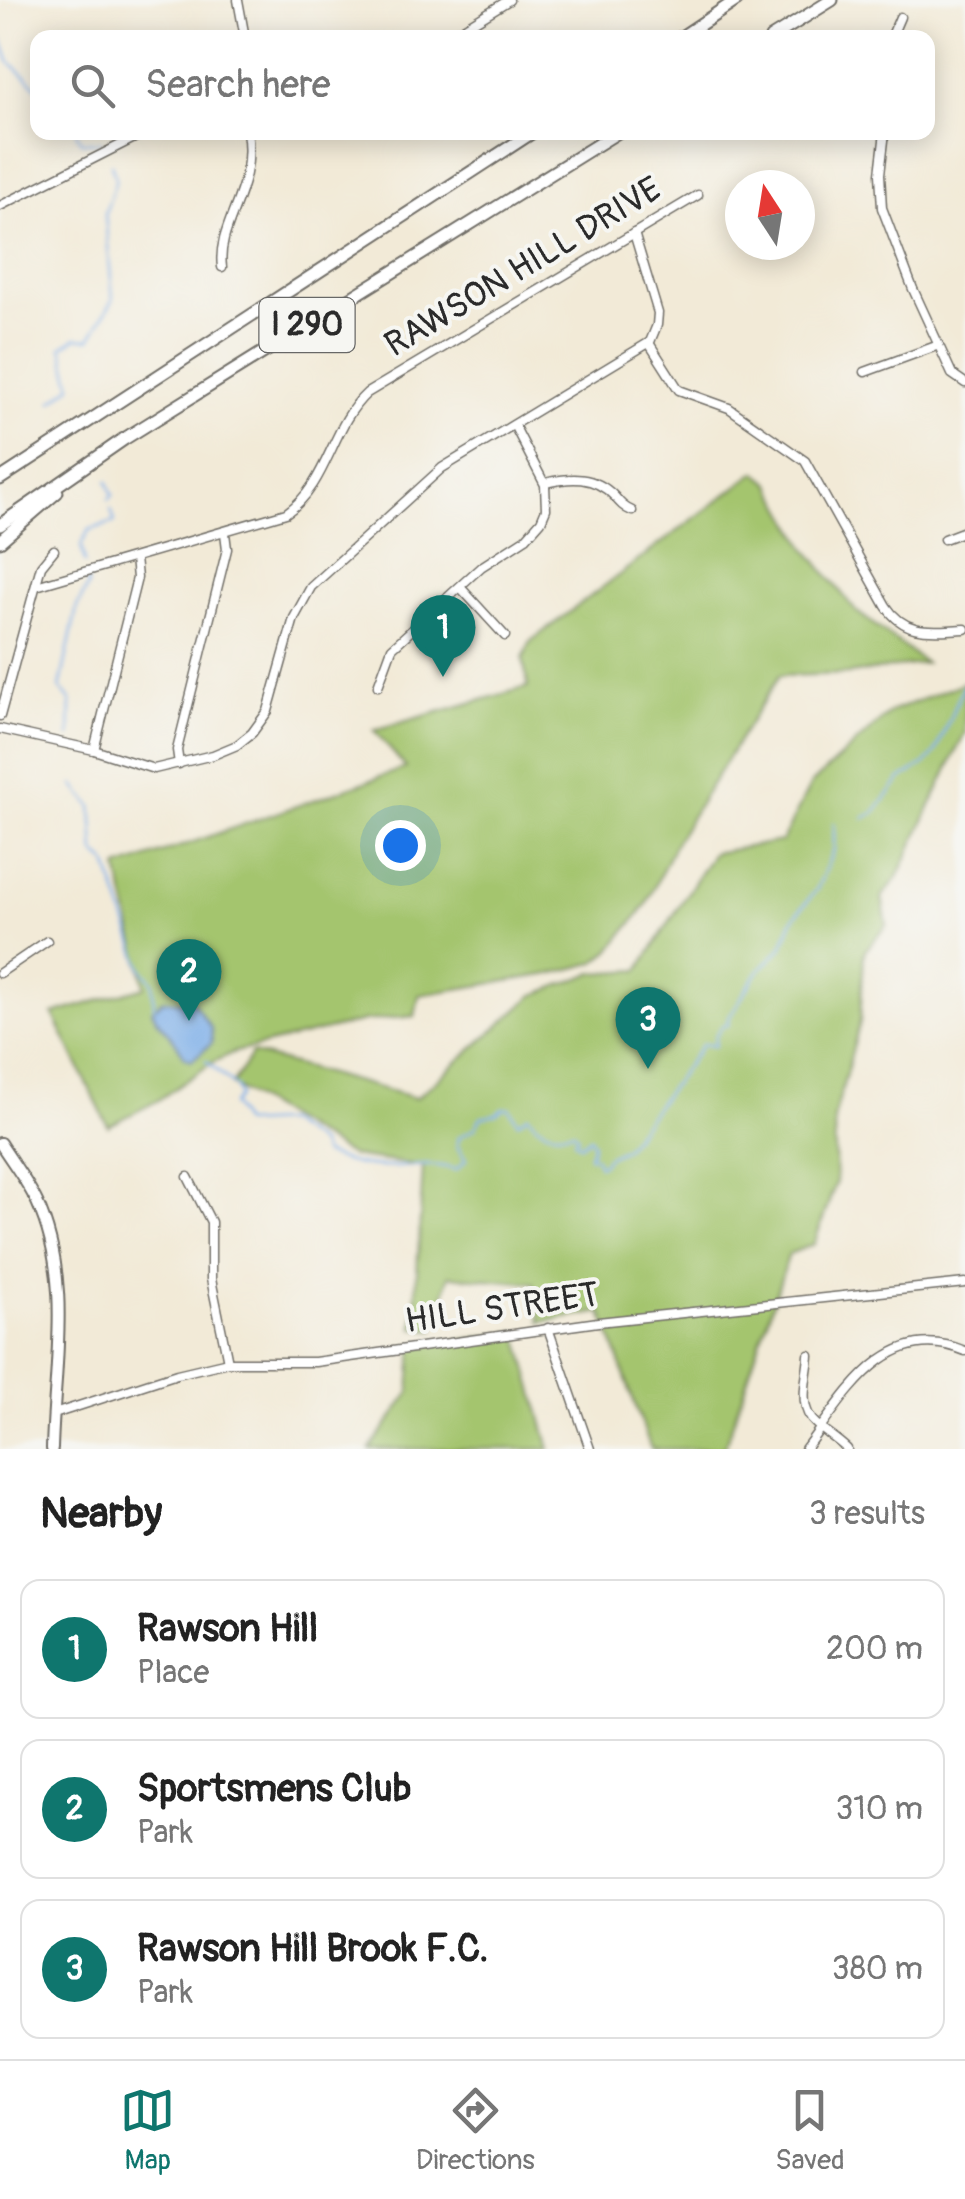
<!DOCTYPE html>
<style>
:root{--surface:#fff;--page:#f2f2f2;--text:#222;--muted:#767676;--line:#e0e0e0;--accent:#0f766e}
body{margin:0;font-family:Pangolin,sans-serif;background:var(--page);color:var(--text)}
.compass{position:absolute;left:725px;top:170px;width:90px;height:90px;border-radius:50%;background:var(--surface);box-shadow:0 5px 25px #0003;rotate:348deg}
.you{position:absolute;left:400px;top:845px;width:35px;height:35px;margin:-25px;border:8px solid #fff;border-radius:50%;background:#1a73e8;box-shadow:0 0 0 15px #1a73e833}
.badge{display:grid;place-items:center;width:65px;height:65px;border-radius:50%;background:var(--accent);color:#fff;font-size:32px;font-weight:700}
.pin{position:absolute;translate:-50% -82px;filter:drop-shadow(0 2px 5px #0008)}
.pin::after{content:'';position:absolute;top:52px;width:35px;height:30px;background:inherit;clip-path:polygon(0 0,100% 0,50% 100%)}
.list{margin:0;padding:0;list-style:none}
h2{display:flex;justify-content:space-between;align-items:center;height:130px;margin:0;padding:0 40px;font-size:42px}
h2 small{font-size:32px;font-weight:400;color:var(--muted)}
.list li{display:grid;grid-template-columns:65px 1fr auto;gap:30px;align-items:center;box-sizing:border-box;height:140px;margin:0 20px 20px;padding:0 20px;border:2px solid var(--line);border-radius:20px}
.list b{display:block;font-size:38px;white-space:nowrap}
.list p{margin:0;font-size:32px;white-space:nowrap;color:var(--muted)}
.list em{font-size:32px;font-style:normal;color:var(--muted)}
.icon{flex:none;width:55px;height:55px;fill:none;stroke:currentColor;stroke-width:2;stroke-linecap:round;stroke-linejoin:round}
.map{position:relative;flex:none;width:965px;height:1449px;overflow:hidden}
.search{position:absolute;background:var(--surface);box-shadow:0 5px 25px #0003;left:30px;right:30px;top:30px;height:110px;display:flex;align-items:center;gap:25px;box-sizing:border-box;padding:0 35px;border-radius:20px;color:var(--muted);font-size:38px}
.sheet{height:610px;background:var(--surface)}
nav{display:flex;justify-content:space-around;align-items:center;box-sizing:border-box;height:140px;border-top:2px solid var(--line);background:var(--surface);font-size:28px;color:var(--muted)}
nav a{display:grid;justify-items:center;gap:5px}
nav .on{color:var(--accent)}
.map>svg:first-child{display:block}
.green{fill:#a4c56e;stroke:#68784c;stroke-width:2.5}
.water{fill:#7daee8;stroke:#546c8a;stroke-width:2.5}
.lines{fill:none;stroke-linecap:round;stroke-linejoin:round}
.stream{stroke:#7daee8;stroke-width:2.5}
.minor-casing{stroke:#716e67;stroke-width:11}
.major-casing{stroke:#716e67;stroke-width:14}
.highway-casing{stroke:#716e67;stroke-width:15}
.minor{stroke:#fff;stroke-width:8}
.major{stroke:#fff;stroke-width:10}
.highway{stroke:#fff;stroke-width:11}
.labels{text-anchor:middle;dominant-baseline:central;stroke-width:8;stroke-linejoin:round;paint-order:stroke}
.shield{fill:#f6f6f2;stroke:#686867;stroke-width:2.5}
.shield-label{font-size:32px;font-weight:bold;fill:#2b2b2b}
.street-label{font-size:35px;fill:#2b2b2b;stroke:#f6f6f2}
</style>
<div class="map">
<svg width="965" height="1449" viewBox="0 0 965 1449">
<rect width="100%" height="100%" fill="#f6f6f2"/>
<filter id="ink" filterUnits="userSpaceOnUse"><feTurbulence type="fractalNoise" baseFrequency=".01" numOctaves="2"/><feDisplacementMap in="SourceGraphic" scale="20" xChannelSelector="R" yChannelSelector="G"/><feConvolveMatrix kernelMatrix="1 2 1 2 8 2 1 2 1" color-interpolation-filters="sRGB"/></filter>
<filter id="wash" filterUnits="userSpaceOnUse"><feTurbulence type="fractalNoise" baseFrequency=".0048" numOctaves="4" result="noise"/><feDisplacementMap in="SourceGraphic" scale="40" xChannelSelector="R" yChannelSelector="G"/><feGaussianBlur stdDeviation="2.25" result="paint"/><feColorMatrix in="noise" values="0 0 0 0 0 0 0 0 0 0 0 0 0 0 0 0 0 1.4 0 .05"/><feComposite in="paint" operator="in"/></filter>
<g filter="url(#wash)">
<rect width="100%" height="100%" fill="#f2ead7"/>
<g class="green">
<path d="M756,472L771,484L806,548L856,611L925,663L850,674L779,676L676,841L646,905L610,951L594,963L551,974L419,995L415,1016L364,1021L235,1052L213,1062L157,1101L108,1126L53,1014L145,987L118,868L406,768L374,730L528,687L523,659L531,641Z"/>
<path d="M965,682V732L898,877L882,897L887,925L864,952L860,1022L834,1119L836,1182L814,1244L789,1254L724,1449H651L602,1312L541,1322L534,1283L449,1276L434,1330L414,1328L423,1166L351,1156L232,1085L252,1053L416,1098L534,995L593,973L639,970L713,853L782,841L811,784L890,712Z"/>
<path d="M517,1332L550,1449H370L410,1393L413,1347Z"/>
</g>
<path class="water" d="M163,1000L193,1002L211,1028L212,1043L192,1060L184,1057C178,1039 159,1028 152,1010Z"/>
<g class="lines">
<g class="stream">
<path d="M0,35L9,61L38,88"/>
<path d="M76,132L81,142H100"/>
<path d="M52,402L72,386L62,347L76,338L90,339L113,300L105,214L116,179L111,164"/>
<path d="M107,481L113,495L108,500"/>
<path d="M85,563L81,545L89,530L115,522L111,509"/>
<path d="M70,736L71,701L60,688L77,607L88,586L87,578"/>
<path d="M74,785L92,806L95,853L107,863L142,969L153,982L154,1007"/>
<path d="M864,818L874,813L901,779L925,764L935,753L965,683"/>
<path d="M206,1061L236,1087L239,1096L232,1105L243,1124L286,1122L319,1144L324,1154C345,1162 363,1167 386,1167C409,1168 435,1161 456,1170L466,1160L457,1146L459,1137L475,1128L481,1117L496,1114L503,1108H509L518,1122L528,1115C542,1133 553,1134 574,1131L578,1136L574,1140L580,1145L590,1137L593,1144L589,1156L595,1157L599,1165L602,1164L607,1157L624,1149L703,1044L715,1046V1037L722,1026L728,1025V1019L759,970L782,948L793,919L817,889L834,849V824"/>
</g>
</g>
</g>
<g filter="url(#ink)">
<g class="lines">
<g class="minor-casing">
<g id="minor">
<path d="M238,0L245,38"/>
<path d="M447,38L509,0"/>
<path d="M891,38L900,17"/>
<path d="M885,132L880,174L882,208L913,289L952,374L965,383"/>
<path d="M0,206L146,132"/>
<path d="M222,267C216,225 257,189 247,132"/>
<path d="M649,343L679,390L729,408L805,461L886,606C906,637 934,630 965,629"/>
<path d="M865,372L939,345"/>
<path d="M545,483C570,477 594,475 614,496C620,503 623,507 632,511"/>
<path d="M944,539L965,531"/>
<path d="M36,586L286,513C328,485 331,426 367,393L698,195"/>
<path d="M460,587L505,636"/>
<path d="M378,686L392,648L481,567L526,538L541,521L546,509L545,485L514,425"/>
<path d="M0,716L41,566L54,550"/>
<path d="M0,729L94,750L154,769L213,755L237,745L252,733L268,711L294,618L311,587L442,468L650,342L657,325L658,313L634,233"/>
<path d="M94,750L137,578L135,558"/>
<path d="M179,764L177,750L227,549L225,533"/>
<path d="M0,973L47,941"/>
<path d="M188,1177L211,1222V1279L228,1362"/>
<path d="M548,1328L590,1449"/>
<path d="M809,1355C808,1377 796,1407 816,1424C826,1433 838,1440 847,1449"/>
<path d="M54,1414L177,1374L228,1362H315L598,1322L965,1283"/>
<path d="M805,1449C846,1395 887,1318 965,1351"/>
</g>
</g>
<g class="major-casing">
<path id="major" d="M0,1143C12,1162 27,1181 37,1202C73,1280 54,1367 52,1449"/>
</g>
<g class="highway-casing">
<g id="highway">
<path d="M680,38L737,0"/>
<path d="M771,38L832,0"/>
<path d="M0,479L533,132"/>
<path d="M0,525L124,439L618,132"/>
<path d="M0,541L57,492"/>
</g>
</g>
<use href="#minor" class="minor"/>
<use href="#major" class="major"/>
<use href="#highway" class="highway"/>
</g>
</g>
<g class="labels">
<rect class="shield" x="259.5" y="298" width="95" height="54" rx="8"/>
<g class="shield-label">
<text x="307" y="325">I 290</text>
</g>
<g class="street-label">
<text transform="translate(523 267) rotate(-31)">RAWSON HILL DRIVE</text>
<text transform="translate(502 1308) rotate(-8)">HILL STREET</text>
</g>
</g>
</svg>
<svg class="compass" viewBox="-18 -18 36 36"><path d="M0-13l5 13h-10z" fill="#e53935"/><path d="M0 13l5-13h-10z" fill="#767676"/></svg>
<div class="you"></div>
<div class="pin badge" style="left:443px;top:677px">1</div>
<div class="pin badge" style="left:189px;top:1021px">2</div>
<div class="pin badge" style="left:648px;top:1069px">3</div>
<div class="search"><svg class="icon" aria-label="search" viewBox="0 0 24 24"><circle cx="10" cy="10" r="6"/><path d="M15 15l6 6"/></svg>Search here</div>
</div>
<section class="sheet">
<h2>Nearby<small>3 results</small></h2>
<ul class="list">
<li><span class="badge">1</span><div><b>Rawson Hill</b><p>Place</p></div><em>200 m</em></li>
<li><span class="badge">2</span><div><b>Sportsmens Club</b><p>Park</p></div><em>310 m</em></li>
<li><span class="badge">3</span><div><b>Rawson Hill Brook F.C.</b><p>Park</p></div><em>380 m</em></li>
</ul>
</section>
<nav>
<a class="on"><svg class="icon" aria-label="map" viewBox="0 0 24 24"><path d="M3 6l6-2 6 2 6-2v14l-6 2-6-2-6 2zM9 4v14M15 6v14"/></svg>Map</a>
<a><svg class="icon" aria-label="directions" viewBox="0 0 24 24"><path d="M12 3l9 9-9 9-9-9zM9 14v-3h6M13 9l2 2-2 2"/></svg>Directions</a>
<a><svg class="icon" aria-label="saved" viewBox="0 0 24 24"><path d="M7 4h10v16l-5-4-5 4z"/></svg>Saved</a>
</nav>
